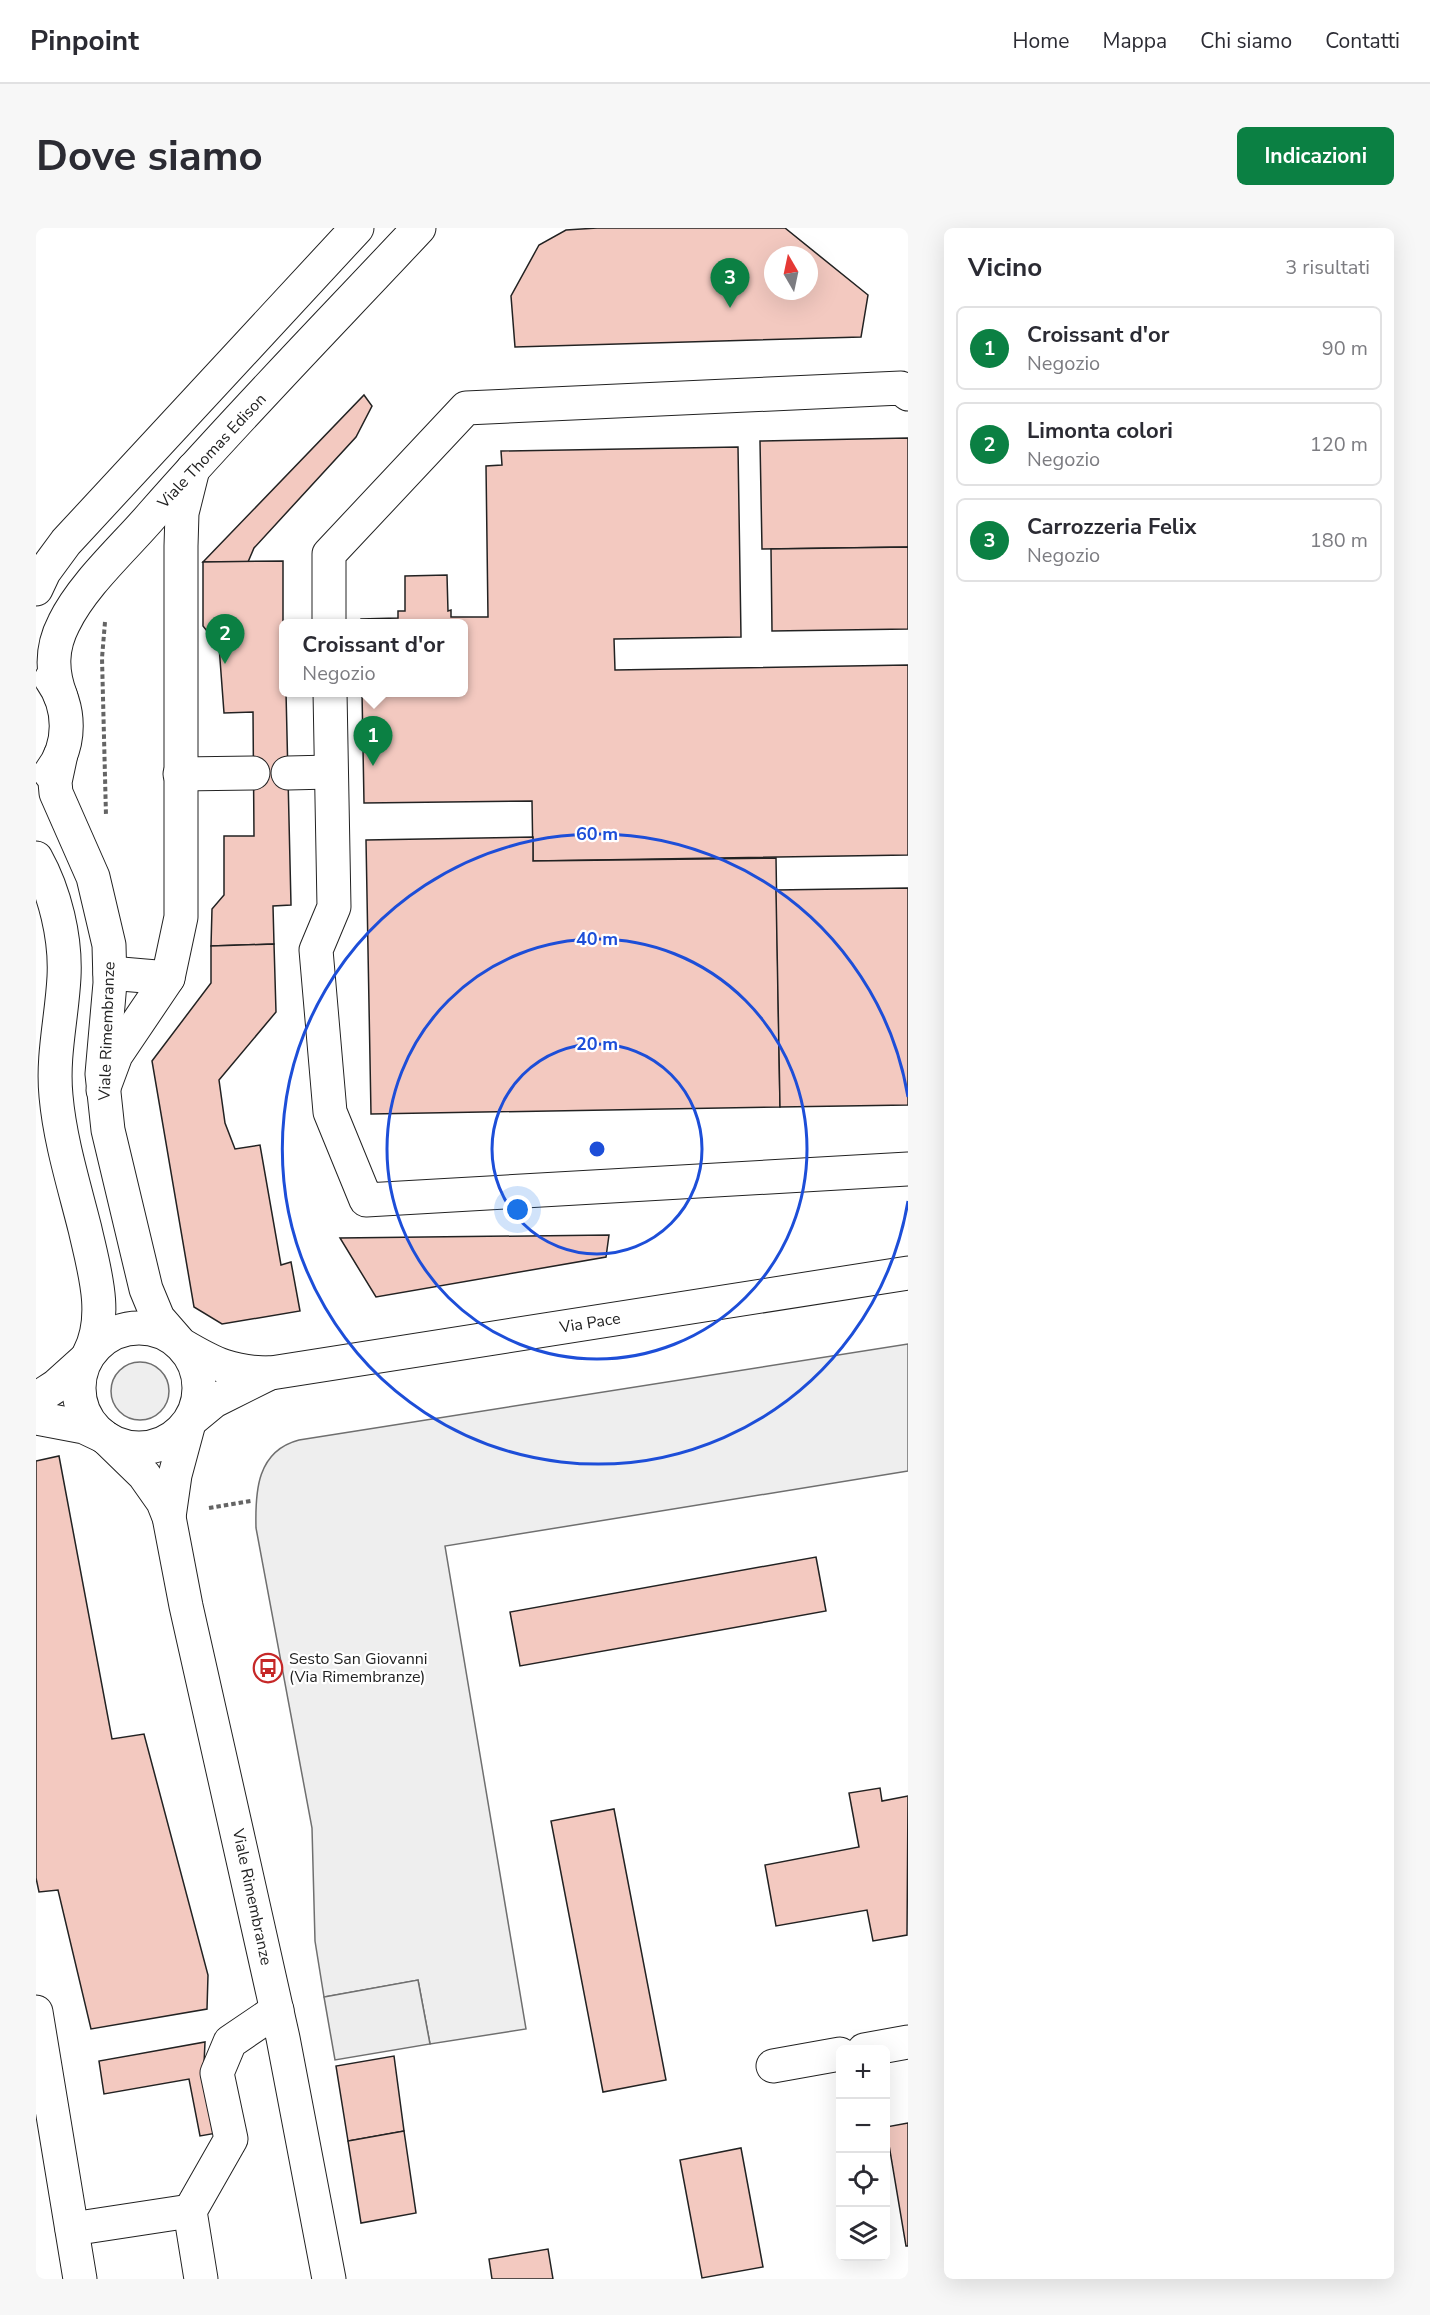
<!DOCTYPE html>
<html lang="it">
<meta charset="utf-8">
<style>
:root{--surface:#fff;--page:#f7f7f7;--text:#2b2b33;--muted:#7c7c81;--line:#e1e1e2;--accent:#0b8043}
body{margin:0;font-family:"Nunito Sans",sans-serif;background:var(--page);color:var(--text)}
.controls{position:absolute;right:18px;bottom:18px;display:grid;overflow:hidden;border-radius:9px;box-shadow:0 6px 24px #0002}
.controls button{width:54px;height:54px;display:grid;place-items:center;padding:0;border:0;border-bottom:2px solid var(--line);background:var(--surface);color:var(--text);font:30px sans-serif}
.compass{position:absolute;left:728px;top:18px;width:54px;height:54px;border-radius:50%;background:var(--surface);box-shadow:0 6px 24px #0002;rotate:351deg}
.you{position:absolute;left:482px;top:982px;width:21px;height:21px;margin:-15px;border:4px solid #fff;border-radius:50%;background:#1a73e8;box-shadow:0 0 0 9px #1a73e833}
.badge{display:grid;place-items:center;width:39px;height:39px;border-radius:50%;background:var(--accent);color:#fff;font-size:20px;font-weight:700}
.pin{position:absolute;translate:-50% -50px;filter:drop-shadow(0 2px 3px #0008)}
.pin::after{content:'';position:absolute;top:32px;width:21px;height:18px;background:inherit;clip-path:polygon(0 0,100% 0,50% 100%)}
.popup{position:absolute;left:243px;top:391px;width:189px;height:78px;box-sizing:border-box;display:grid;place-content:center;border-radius:9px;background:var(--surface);filter:drop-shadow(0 2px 4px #0005);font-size:20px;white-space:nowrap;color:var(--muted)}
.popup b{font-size:22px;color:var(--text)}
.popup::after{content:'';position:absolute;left:50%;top:100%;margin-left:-12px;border:12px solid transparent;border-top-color:var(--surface)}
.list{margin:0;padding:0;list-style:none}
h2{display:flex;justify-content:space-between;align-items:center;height:78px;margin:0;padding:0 24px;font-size:26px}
h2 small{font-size:20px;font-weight:400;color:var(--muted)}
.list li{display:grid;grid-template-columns:39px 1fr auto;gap:18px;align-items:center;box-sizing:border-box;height:84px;margin:0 12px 12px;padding:0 12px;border:2px solid var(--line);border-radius:9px}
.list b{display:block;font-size:22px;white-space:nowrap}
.list p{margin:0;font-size:20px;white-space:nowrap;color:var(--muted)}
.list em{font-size:20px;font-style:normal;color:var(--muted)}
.icon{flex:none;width:33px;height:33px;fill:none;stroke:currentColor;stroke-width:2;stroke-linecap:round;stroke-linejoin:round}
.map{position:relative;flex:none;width:872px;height:2051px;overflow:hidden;border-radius:9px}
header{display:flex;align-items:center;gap:36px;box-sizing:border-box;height:84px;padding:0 30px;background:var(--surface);border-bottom:2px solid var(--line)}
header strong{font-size:28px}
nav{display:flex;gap:33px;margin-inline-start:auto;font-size:21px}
.intro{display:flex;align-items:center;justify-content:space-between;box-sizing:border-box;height:144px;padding:0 36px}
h1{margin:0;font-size:42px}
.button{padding:15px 27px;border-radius:9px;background:var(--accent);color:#fff;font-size:21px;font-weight:700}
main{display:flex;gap:36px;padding:0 36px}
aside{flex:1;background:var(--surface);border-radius:9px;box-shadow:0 6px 24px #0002}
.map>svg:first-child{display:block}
.green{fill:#eee;stroke:#6f6f6f;stroke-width:1.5}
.parking{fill:#ededed;stroke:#6f6f6f;stroke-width:1.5}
.building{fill:#f3c9c0;stroke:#222;stroke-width:1.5;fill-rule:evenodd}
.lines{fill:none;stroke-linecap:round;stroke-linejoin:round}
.minor-casing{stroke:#222;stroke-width:35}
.path{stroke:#646464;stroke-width:4;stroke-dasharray:4.5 3;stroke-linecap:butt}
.minor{stroke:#fff;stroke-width:33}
.ring{fill:none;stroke:#1d4ed8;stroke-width:3}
.labels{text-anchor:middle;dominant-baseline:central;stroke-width:4.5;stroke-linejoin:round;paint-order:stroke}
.street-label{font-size:16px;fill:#222;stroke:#fff}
.poi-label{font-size:16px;fill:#222;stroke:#fff;text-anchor:start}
.centre{fill:#1d4ed8;stroke:#fff;stroke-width:3}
.ring-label{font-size:18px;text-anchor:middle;font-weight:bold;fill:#1d4ed8;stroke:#fff;stroke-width:4.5;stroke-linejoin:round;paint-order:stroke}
</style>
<header>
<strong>Pinpoint</strong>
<nav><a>Home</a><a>Mappa</a><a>Chi siamo</a><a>Contatti</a></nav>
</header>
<div class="intro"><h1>Dove siamo</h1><a class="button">Indicazioni</a></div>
<main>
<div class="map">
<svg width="872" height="2051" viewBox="0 0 872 2051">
<rect width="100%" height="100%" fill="#fff"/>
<g class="green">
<path d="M872,1116V1243L409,1318L490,1801L394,1816L382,1752L288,1769L279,1713L276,1600L220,1300C219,1263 221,1223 263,1212Z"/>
<circle cx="104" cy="1163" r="29"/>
</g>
<path class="parking" d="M382,1752L394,1816L299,1832L288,1769Z"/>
<g class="building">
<path d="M561,0H749L832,67L825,109L479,119L475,68L503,17L530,2ZM737,27H773V63H737Z"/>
<path d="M328,167L336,178L320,209L218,320L212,334H167Z"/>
<path d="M872,210V319L726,321L724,213Z"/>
<path d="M702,219L705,409L578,411L579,442L872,437V627L497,633L496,573L328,575L326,464H427V396H325V391L362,390V383H369V348L411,347L412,383L415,382V389H452L450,238L466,237L465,223Z"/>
<path d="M872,319V401L736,403L735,321Z"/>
<path d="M247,333V464H250L255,677L237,678L238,716L175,718L176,681L188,667V608H218L217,484L188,485L183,418L167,398V334Z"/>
<path d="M497,609V633L740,630L744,879L335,886L330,612Z"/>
<path d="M872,660V877L744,879L740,662Z"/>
<path d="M238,716L240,784L183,852L189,895L199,921L224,917L245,1037L255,1034L264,1083L186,1096L158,1079L116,833L175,755V718Z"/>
<path d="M573,1007L570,1029L340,1069L304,1010Z"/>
<path d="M23,1228L76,1511L108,1506L172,1747L171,1781L55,1801L22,1662L3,1664L0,1650V1233Z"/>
<path d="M780,1329L790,1383L484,1438L474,1384Z"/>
<path d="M844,1560L846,1573L872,1568L871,1707L837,1713L831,1682L740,1698L729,1637L823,1619L813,1565Z"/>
<path d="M578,1581L630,1852L567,1864L515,1593Z"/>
<path d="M169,1814L168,1836L181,1905L164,1908L153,1851L68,1866L63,1833Z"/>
<path d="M358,1828L368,1903L312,1913L300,1838Z"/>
<path d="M872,1895V2018H870L850,1899Z"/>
<path d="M368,1903L380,1985L325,1995L312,1913Z"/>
<path d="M705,1920L727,2039L666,2050L644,1932Z"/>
<path d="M512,2021L517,2051H456L453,2031Z"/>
</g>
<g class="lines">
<g class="minor-casing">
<g id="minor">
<path d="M0,361L8,344L30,314L321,0"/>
<path d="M293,396V326L430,180L865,160L872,166"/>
<path d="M294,464L298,679L280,722L294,884L330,972L872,941"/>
<path d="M25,469C15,443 15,420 28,395C47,356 89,319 117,286C203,188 294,95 383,0"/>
<path d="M25,526L19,554L20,565L57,649L73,717L74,755L66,846L72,902L110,1061L122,1090L142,1113"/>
<path d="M14,545C36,517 35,479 15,451"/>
<path d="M252,545L294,544"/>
<path d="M144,546L217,545"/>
<path d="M0,630C19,664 30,710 28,749C26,789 16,828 20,868C24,913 38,957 49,1001C58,1041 73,1088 53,1126"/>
<path d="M74,745L132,750"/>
<path d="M67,862L80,827L132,750L145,689V318L146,285L157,241"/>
<circle cx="103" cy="1160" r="60"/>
<path d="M146,1117C178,1136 196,1145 235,1145L872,1045"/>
<path d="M0,1171L20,1158L50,1131"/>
<path d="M0,1190L48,1199L67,1208"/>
<path d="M155,1192L178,1173L234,1145"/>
<path d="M70,1210L108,1247L127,1274L133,1289L150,1378L247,1810L293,2051"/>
<path d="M133,1289L139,1247L153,1195"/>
<path d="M0,1784L44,2051"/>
<path d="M828,1822L872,1814"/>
<path d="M737,1838L804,1826"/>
<path d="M36,2001L154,1983"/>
<path d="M165,2051L154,1983L195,1911L181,1845L194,1814L241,1782"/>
</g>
</g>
<g class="path">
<path d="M69,394L66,430L70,588"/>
<path d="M173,1280L215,1273"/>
</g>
<use href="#minor" class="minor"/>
</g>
<g class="ring">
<circle cx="561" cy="921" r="105"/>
<circle cx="561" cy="921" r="210"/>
<path d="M872 973A315 315 0 1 1 872 869"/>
</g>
<defs>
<g id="bus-ring" transform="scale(1.5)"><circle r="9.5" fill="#fff" stroke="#c62828" stroke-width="1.5"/><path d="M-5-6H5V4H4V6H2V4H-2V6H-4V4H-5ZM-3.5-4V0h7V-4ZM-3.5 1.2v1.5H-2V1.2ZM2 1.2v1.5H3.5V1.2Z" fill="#c62828"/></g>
</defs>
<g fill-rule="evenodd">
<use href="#bus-ring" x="232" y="1440"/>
</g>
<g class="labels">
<g class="street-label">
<text transform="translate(176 223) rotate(-47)">Viale Thomas Edison</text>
<text transform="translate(71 803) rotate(-88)">Viale Rimembranze</text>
<text transform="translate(554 1095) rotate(-9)">Via Pace</text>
<text transform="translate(216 1669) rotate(78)">Viale Rimembranze</text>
</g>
<g class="poi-label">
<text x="253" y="1431">Sesto San Giovanni<tspan x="253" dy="18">(Via Rimembranze)</tspan></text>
</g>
</g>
<circle cx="561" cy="921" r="9" class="centre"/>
<g class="ring-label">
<text x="561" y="612">60 m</text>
<text x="561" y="717">40 m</text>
<text x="561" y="822">20 m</text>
</g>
</svg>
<div class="controls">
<button>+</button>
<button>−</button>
<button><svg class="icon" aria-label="locate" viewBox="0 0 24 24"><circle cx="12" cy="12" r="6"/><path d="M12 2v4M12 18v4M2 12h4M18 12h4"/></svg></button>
<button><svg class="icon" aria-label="layers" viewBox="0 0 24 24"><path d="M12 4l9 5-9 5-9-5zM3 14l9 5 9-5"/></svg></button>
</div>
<svg class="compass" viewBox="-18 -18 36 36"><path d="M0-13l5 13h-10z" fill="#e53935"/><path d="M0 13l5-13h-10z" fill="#7c7c81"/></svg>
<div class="you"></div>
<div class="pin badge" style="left:337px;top:538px">1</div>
<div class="popup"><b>Croissant d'or</b>Negozio</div>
<div class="pin badge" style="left:189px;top:436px">2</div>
<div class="pin badge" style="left:694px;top:80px">3</div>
</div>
<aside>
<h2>Vicino<small>3 risultati</small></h2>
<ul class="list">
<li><span class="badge">1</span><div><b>Croissant d'or</b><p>Negozio</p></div><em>90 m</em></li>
<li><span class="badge">2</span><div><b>Limonta colori</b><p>Negozio</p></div><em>120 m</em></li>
<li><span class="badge">3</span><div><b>Carrozzeria Felix</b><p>Negozio</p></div><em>180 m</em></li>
</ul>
</aside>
</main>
